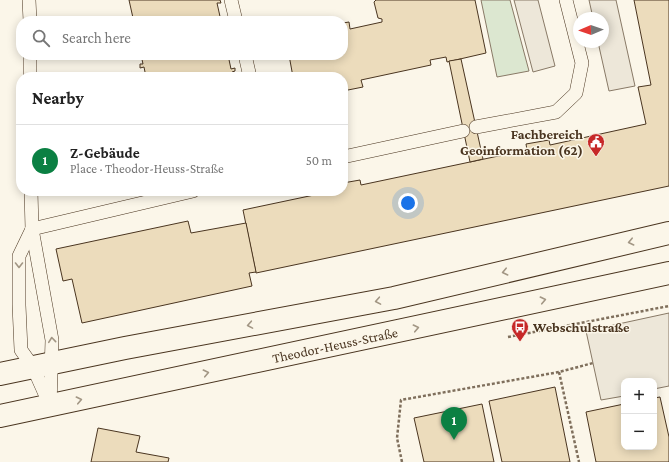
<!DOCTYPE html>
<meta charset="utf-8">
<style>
:root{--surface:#fff;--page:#f6f6f6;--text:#222;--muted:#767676;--line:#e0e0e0;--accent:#0b8043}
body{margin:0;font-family:"Crimson Pro",serif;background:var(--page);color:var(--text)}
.controls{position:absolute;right:12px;bottom:12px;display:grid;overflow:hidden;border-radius:8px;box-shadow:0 2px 10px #0003}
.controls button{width:36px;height:36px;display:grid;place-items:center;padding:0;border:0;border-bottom:1px solid var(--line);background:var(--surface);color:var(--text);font:20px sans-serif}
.compass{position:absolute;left:573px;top:12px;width:36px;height:36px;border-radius:50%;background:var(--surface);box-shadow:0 2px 10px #0003;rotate:268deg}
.you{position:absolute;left:408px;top:203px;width:14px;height:14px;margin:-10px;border:3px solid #fff;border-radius:50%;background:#1a73e8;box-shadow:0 0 0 6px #1a73e833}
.badge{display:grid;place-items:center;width:26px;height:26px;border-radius:50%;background:var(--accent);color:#fff;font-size:13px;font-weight:700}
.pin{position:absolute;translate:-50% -33px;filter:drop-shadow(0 1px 2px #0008)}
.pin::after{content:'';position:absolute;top:21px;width:14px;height:12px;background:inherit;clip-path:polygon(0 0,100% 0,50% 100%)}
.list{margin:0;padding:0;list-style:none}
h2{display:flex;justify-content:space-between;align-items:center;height:52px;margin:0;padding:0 16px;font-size:17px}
h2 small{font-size:13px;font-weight:400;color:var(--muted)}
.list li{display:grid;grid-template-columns:26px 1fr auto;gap:12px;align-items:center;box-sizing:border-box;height:72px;padding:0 16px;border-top:1px solid var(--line)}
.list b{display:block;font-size:15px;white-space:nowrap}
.list p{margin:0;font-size:13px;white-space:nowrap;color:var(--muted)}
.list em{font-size:13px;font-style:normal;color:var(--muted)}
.icon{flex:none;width:22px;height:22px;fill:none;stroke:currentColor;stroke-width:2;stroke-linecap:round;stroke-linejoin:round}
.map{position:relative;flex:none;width:669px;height:462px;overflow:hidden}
.search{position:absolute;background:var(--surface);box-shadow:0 2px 10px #0003;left:16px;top:16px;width:332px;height:44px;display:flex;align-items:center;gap:10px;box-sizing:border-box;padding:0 14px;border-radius:16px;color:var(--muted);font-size:15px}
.panel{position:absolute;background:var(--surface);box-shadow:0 2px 10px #0003;left:16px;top:72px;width:332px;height:124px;border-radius:16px}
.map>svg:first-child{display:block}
.green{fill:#dce7d0;stroke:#887966}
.parking{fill:#ede7d9;stroke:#887966}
.building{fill:#ecdcbc;stroke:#4a3520}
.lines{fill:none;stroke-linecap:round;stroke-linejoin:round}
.service-casing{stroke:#4a3520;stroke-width:14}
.primary-casing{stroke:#4a3520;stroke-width:24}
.path{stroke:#7f6f5c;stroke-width:2.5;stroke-dasharray:3 2;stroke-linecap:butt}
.service{stroke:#fbf6e9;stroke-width:13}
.primary{stroke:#fbf6e9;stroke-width:22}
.oneway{stroke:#a29684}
.labels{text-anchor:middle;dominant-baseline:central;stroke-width:3;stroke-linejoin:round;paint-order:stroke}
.poi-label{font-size:14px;font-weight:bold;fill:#4a3520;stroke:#fbf6e9;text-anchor:end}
.street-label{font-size:14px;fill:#4a3520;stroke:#fbf6e9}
</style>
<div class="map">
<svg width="669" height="462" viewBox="0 0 669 462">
<rect width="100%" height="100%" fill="#fbf6e9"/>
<path class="green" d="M481,0H510L529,71L497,77Z"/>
<g class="parking">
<path d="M514,0H538L555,66L533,72Z"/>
<path d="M589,0H616L635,86L609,91L598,42H603V18H593Z"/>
<path d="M669,313V386L654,389V381H624V396L601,400L586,331Z"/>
</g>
<g class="building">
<path d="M129,0H220L221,3H217L221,21H131L130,19L133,18Z"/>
<path d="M376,0H475L486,53L447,62L446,57L430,60L431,65L361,80L363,87L343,91V77H293L289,55H343V23L349,22L350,29L382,22V19L378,18L374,2Z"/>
<path d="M634,0H669V186L256,273L243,210L333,191H343V183L360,180L361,185L527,150L526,144L549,140L550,145L646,124L638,87L651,85Z"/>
<path d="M141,55H228L231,69L235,68V71L232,72L233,77H146L144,67L140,68V64H143Z"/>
<path d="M461,59L483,159L470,162L449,61Z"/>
<path d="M188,221L191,233L246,223L256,272L249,273L252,286L82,323L72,279L63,281L56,249Z"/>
<path d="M555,387L570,462H502L489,401Z"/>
<path d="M660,397L669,437V462H596L586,412L624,404V447H654V398Z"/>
<path d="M482,404L494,462H424L414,418Z"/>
<path d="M98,428L140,436L136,452L169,458L168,462H91Z"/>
</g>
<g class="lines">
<g class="service-casing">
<g id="service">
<path d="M29,0L30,21"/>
<path d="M231,0L236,21"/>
<path d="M30,55V77"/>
<path d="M245,55L250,77"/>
<path d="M476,127L556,112L576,93L582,63L566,0"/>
<path d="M343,157L463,131"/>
<path d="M31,191L32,229L52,340L50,406"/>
<path d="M32,229L19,256V305L21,350L33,367L49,403"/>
<path d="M32,229L193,191"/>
</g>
</g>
<g class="primary-casing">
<g id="primary">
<path d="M0,374L125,348L394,298L669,233"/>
<path d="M0,416L669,273"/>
</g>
</g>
<g class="path">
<path d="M508,337L669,306"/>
<path d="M559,372L579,462"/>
<path d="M402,462L397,438L401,400L559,372L593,363"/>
</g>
<use href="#service" class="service"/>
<use href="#primary" class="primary"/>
</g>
<defs><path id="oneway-chevron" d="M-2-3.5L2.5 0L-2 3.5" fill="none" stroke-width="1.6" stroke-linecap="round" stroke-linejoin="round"/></defs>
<g class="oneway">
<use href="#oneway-chevron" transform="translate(631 242) rotate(167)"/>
<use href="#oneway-chevron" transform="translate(19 265) rotate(90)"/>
<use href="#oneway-chevron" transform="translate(505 272) rotate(167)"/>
<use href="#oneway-chevron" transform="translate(543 300) rotate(-12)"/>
<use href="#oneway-chevron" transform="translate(378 301) rotate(170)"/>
<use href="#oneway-chevron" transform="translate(250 325) rotate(170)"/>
<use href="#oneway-chevron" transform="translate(416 328) rotate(-12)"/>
<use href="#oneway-chevron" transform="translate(52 340) rotate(-96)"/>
<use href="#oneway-chevron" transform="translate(206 373) rotate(-12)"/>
<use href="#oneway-chevron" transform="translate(79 400) rotate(-12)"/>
</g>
<defs>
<g id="civic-pin" transform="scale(0.9)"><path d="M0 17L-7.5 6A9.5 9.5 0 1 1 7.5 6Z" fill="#c62828" stroke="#fbf6e9"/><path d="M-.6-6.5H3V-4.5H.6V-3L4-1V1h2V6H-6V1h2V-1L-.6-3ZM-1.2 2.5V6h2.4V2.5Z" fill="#fff"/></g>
<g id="bus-pin" transform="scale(0.9)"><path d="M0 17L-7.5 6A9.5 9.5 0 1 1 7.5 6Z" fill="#c62828" stroke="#fbf6e9"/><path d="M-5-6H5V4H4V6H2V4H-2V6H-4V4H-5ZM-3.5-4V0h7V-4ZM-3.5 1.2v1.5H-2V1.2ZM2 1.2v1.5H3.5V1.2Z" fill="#fff"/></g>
</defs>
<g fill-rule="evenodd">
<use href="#civic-pin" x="596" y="142"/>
<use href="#bus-pin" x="520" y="327"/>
</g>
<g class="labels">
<g class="poi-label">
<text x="583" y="134">Fachbereich<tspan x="583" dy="16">Geoinformation (62)</tspan></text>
<text x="533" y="327" text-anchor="start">Webschulstraße</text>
</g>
<g class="street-label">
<text transform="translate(335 345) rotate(-12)">Theodor-Heuss-Straße</text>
</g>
</g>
</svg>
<div class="controls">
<button>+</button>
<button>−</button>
</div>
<svg class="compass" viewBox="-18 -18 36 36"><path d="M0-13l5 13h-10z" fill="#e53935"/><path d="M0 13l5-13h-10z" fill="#767676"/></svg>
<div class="you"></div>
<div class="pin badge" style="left:454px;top:440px">1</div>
<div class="search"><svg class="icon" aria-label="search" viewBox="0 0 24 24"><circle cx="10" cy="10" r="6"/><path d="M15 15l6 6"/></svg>Search here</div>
<section class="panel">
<h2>Nearby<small></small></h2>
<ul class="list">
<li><span class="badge">1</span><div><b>Z-Gebäude</b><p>Place · Theodor-Heuss-Straße</p></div><em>50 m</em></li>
</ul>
</section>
</div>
